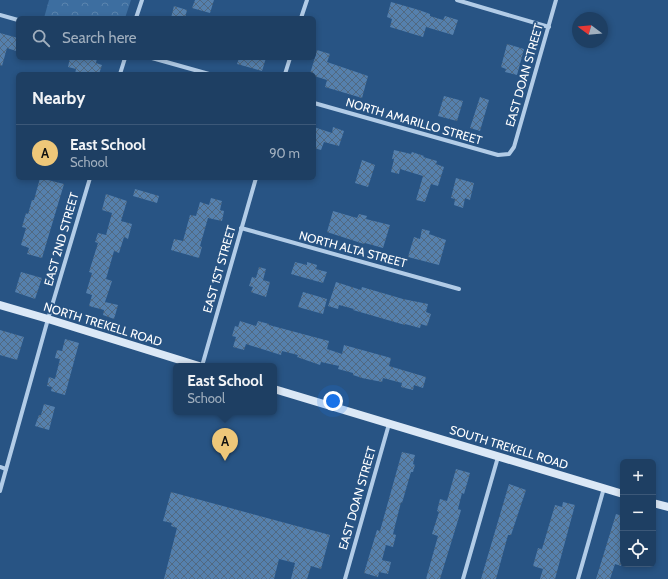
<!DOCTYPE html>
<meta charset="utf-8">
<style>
:root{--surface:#1e3f63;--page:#2b4a6c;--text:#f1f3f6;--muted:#a1afbe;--line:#3c5878;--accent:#eec779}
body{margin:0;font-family:Cabin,sans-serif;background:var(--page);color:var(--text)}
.controls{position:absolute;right:12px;bottom:12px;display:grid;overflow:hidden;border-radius:6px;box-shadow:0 2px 6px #0003}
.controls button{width:36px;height:36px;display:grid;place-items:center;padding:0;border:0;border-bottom:1px solid var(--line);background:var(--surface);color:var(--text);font:20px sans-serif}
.compass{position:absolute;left:572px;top:12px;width:36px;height:36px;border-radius:50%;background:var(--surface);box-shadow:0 2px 6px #0003;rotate:286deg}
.you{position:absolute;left:333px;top:401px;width:14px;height:14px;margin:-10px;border:3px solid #fff;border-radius:50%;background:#1a73e8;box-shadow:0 0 0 6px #1a73e833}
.badge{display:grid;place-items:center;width:26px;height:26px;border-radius:50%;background:var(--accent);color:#111;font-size:13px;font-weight:700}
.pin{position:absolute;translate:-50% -33px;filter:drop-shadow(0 1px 2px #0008)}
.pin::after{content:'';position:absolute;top:21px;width:14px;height:12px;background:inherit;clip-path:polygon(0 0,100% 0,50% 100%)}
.popup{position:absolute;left:173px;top:363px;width:104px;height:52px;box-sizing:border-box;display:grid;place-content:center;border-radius:6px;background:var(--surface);filter:drop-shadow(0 1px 3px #0005);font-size:13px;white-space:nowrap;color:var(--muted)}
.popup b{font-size:15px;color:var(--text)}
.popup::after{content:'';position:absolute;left:50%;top:100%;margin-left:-8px;border:8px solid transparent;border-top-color:var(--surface)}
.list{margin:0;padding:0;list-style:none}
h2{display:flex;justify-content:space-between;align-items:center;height:52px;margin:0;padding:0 16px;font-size:17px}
h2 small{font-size:13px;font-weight:400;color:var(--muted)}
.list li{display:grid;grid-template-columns:26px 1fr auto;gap:12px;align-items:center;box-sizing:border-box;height:56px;padding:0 16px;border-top:1px solid var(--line)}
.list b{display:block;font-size:15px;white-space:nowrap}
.list p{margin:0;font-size:13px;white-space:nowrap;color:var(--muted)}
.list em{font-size:13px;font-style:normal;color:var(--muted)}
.icon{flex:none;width:22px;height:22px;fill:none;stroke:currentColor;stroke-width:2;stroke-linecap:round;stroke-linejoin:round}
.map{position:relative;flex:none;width:668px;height:579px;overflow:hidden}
.search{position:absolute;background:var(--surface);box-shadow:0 2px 6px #0003;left:16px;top:16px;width:300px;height:44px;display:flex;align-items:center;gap:10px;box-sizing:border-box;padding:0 14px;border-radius:6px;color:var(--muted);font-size:15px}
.panel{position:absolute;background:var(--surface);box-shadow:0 2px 6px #0003;left:16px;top:72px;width:300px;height:108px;border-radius:6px}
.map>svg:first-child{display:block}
.park{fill:url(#park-crowns)}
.building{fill:url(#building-cross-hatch)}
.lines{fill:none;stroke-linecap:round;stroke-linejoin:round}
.street{stroke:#b2cce7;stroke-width:4}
.secondary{stroke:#dbe8f6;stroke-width:8}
.labels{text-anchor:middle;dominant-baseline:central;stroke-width:3.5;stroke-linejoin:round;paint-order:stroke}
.street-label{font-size:12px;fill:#fff;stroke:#285484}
</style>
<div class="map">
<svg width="668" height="579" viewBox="0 0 668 579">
<defs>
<pattern id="park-crowns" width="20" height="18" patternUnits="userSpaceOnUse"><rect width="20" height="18" fill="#3d6ea0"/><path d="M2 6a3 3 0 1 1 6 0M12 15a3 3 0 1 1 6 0" fill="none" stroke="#5a84ae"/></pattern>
<pattern id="building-cross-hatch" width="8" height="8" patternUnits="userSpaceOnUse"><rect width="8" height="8" fill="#5580ad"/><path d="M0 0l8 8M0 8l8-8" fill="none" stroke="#516981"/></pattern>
</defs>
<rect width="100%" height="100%" fill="#285484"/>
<path class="park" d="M49,0H131L125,18H44Z"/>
<g class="building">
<path d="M195,0H214L210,13L192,8Z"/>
<path d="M391,2L419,10L430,14V16L443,20L445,16L458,20L453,35L426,27L423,37L390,27L392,19L387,17Z"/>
<path d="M174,6L187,10L185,18H171Z"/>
<path d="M0,33L18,38L16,51L7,48L2,66L0,65Z"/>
<path d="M507,44L524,49L517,75L505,72L506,69L501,67Z"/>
<path d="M317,50L330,54L327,62L368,76L362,98L325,87L327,80L314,76V74H310Z"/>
<path d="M70,58L83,60V58H97L96,63L102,65L99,74H75L76,69L68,67Z"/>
<path d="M239,58H266L262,71L237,64Z"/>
<path d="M444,96L463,101L457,121L438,116Z"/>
<path d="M480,97L489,100L480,131L470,128Z"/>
<path d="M314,127L332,133L333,127L344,131L339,146L324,142L321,150L314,148Z"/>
<path d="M394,150L411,154L412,152L424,156L423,157L437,161L436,164L444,167L438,186L431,184L425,202L416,200L423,176L400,169L399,174L391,172L394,159H392Z"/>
<path d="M362,160L375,165L368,187L355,183Z"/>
<path d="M40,178L64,184L42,258L27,254L29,248L21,245L26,228L22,227L26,213L28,214L32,200H34Z"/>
<path d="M456,178L474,183L470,200L465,198L463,208L454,205L455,199L451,198Z"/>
<path d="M135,189L159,196L157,203L133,196Z"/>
<path d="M106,194L127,201L121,221L132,224L128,239L124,237L119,253L114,251L106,279L112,281L105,302L118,305L114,319L103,315L104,310L89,306L92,295L86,293L92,273L89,272L98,243L95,242L98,233L106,235L112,213L102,210Z"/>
<path d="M211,198L222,201L220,210L224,211L222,221L208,218L200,246L202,247L199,258L171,250L174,239L183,241L190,215L196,216L200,202L209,205Z"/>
<path d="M333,211L357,218L359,214L367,216L366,219L390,225L383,248L365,243L364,244L327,232Z"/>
<path d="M422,229L430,231L429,234L446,240L439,265L408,257L414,237L420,239Z"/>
<path d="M295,262L307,265V262L317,265L316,269L327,272L323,283L291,274Z"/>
<path d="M259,267L266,269L263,280L270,282L266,297L251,292L253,287L249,286L252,277L256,278Z"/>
<path d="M21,272L42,278L35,299L15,292Z"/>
<path d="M336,282L361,290L362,287L403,299L428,304L426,312L431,314L427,326L421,324L420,328L405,324V325L353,310L354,309L339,305L338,309L328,306Z"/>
<path d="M303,292L327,299L323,314L298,307Z"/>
<path d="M240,321L256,326L258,321L269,324V325L329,341L327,349L342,354L344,345L391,358L389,366L426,377L423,388L414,385L413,390L401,387L402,383L383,378L382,382L362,378L353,375V373L338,369L339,366L321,362L320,365L297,357L298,355L282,351L281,355L246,344L244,350L233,347L236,337L232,336L235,326L238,327Z"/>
<path d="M0,330L24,337L17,360L0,355Z"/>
<path d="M65,339L79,343L65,395L51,391L52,387L47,386L49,377L55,379L60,359L55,358L57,350L62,351Z"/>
<path d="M44,404L55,407L49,430L35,426L39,415H41Z"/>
<path d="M402,452L415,455L413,464L415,465L413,472H411L402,503L401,502L393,534L396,535L393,547L386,545L382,560L391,562L388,574L379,572L378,577L364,573L377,530L380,531Z"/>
<path d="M456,469L470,473L464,494L462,493L458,509L461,510L459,517L440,579H426L438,536L432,534L439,512L437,511L440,499L447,501Z"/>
<path d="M509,484L526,490L511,535H508L496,579H481Z"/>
<path d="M171,492L330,535L321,569L311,566L307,579H291L295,563L279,559L274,579H164L177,528L171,526L172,523L163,521Z"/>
<path d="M563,502L575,505L555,579H540L543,569L533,566L538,548L542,549L555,505L562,507Z"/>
<path d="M616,514L623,516V560L621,566L615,564L610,579H596Z"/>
</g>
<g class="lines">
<g class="street">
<path d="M457,0L549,27"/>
<path d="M0,15L18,20"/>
<path d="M136,18L142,0"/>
<path d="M301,18L307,0"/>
<path d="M152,58L209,74"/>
<path d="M120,74L125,58"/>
<path d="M285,74L290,58"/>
<path d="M314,103L498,155L509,154L514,147L556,0"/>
<path d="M241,228L459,289"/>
<path d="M202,366L256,178"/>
<path d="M0,467L6,469"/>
<path d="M0,491L48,319L90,178"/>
<path d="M345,579L389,424"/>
<path d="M463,579L498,457"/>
<path d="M578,579L604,488"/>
</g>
<g class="secondary">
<path d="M0,305L48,319L199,366"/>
<path d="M274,389L623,494"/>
<path d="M653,503L668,507"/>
</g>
</g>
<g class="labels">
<g class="street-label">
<text transform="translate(524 75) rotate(-74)">EAST DOAN STREET</text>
<text transform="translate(414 121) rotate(16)">NORTH AMARILLO STREET</text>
<text transform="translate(61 239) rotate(-74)">EAST 2ND STREET</text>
<text transform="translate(353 249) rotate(15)">NORTH ALTA STREET</text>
<text transform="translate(219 269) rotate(-74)">EAST 1ST STREET</text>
<text transform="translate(103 324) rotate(17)">NORTH TREKELL ROAD</text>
<text transform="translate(509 447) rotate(17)">SOUTH TREKELL ROAD</text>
<text transform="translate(357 498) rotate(-74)">EAST DOAN STREET</text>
</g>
</g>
</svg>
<div class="controls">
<button>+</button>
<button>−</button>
<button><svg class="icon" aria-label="locate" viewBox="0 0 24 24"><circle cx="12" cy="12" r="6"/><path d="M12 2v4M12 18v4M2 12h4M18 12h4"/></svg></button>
</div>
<svg class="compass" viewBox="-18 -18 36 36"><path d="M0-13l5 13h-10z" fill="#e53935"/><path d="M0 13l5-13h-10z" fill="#a1afbe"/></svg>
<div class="you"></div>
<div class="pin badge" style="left:225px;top:461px">A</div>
<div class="popup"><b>East School</b>School</div>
<div class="search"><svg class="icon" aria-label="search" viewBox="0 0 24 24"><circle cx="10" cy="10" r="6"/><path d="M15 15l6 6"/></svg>Search here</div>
<section class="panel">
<h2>Nearby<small></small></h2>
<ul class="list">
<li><span class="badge">A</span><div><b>East School</b><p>School</p></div><em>90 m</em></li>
</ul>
</section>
</div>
